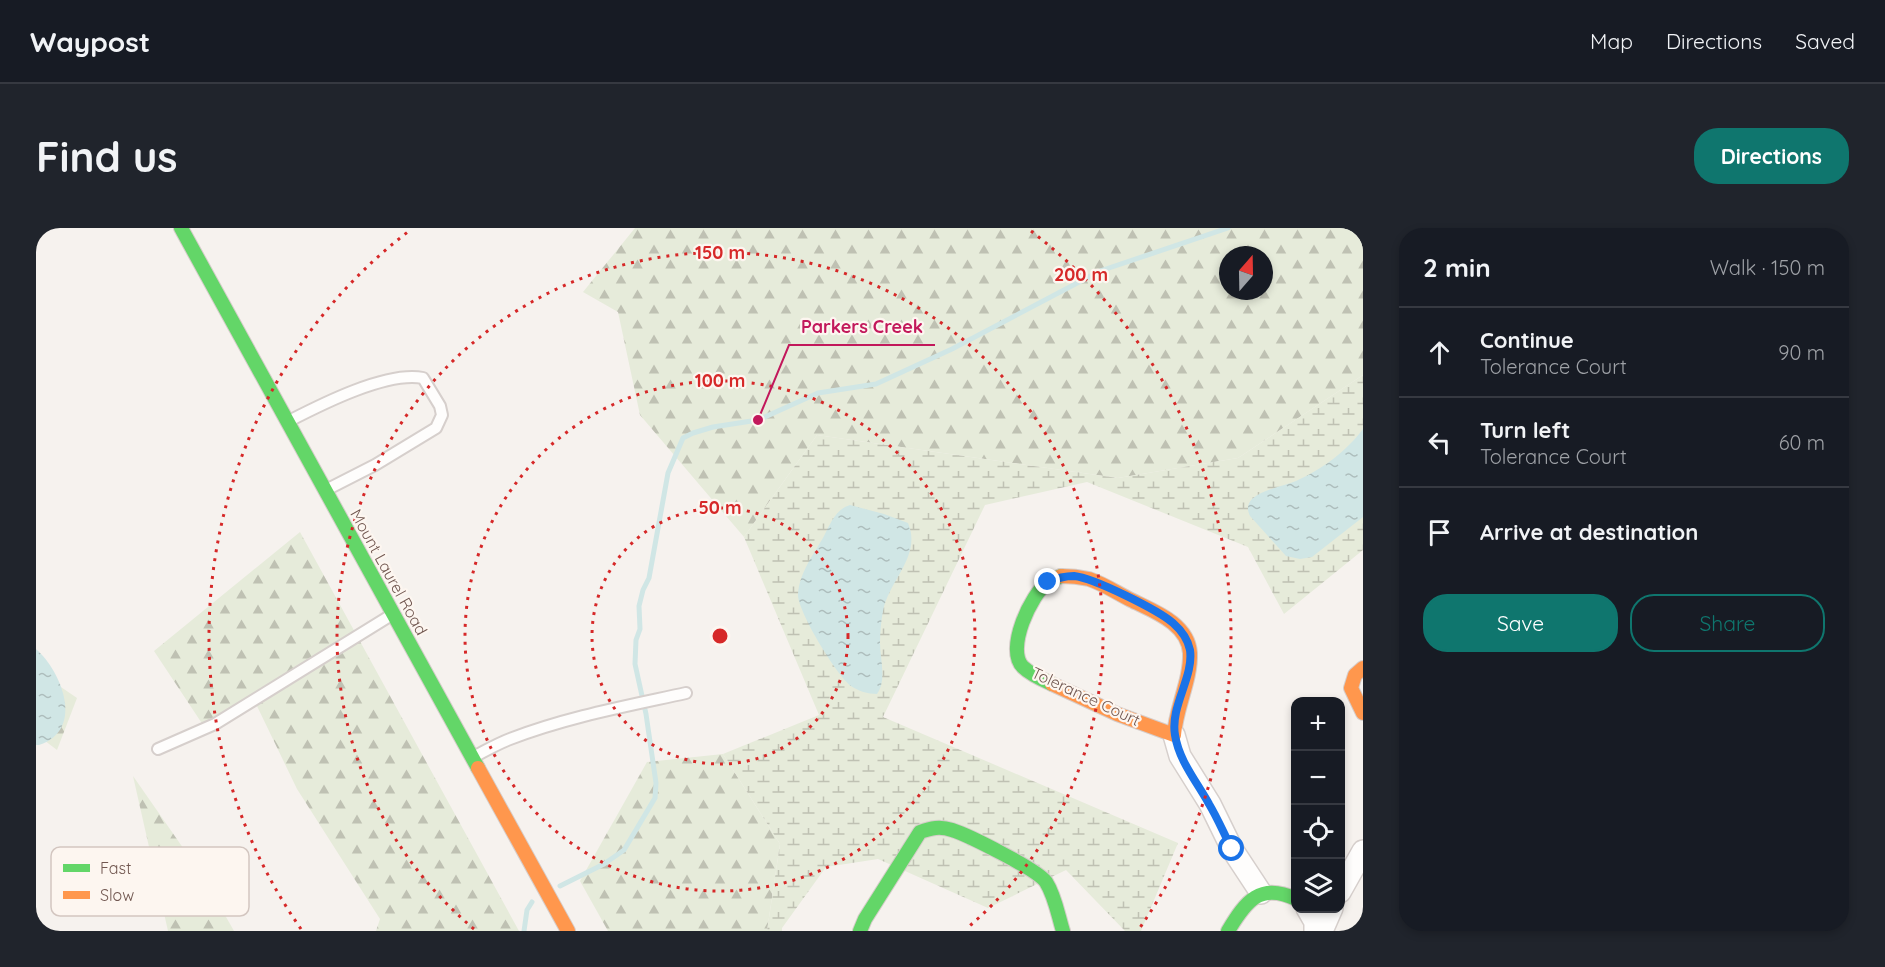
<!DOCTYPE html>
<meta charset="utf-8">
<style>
:root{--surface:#171b24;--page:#20242c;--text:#f1f3f6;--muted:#9ea1a6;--line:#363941;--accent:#0f766e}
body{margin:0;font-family:Quicksand,sans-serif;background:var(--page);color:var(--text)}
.controls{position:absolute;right:18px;bottom:18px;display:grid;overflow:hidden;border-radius:12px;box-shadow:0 3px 9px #0003}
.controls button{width:54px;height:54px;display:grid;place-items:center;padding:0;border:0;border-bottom:2px solid var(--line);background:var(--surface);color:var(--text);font:30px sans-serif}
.compass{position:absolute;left:1183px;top:18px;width:54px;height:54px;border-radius:50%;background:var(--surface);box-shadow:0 3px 9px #0003;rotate:20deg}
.stop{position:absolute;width:18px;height:18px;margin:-14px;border:4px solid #1a73e8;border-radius:50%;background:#fff}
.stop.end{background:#1a73e8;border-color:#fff;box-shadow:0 2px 6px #0008}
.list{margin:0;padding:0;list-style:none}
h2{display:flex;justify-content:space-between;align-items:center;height:78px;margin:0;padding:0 24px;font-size:26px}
h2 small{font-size:20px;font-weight:400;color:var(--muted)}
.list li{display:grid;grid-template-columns:39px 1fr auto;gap:18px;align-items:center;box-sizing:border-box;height:90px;padding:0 24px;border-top:2px solid var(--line)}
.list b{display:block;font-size:22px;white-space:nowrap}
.list p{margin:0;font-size:20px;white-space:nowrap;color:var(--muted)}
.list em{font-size:20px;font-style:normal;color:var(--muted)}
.actions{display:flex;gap:12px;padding:18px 24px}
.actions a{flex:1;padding:14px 0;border:2px solid var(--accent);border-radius:24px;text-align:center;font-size:21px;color:var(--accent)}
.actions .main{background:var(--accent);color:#fff}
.icon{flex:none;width:33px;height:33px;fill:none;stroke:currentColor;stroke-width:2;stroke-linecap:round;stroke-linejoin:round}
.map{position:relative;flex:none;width:1327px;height:703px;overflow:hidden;border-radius:24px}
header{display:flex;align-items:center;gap:36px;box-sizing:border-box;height:84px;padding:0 30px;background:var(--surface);border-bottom:2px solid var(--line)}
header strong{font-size:28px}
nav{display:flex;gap:33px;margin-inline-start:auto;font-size:21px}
.intro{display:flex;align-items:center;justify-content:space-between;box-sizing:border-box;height:144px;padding:0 36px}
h1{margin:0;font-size:42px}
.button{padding:15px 27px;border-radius:24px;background:var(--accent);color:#fff;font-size:21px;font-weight:700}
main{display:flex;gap:36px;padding:0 36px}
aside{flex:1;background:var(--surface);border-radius:24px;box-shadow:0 3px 9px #0003}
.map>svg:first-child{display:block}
.forest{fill:url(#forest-firs);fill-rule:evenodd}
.wetland{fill:url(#wetland-marsh)}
.water{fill:url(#water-ripples)}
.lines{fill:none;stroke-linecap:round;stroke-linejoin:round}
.stream{stroke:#d0e6e5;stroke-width:5}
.lane-casing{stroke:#d6cfcc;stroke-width:14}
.street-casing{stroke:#d6cfcc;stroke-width:24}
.fast-casing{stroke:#d6cdca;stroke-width:16}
.slow-casing{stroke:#d6cdca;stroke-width:16}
.lane{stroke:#fefdfc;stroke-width:10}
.street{stroke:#fefdfc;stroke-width:21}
.fast{stroke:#63d668;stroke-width:14}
.slow{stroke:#ff974d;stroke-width:14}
.route{stroke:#1a73e8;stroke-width:8}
.ring{fill:none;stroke:#d62828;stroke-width:3;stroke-dasharray:3 6}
.labels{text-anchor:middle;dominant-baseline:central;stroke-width:4.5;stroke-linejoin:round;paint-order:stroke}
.street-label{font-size:16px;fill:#715750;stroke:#fdf6f0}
.key{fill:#fdf6f0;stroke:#d3c6c0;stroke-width:1.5}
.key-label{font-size:16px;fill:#715750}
.centre{fill:#d62828;stroke:#fdf6f0;stroke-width:3}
.ring-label{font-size:18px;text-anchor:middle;font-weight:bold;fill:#d62828;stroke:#fdf6f0;stroke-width:4.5;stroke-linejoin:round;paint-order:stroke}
.leader{fill:none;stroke:#c2185b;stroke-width:2}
.callout-dot{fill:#c2185b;stroke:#fdf6f0;stroke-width:2}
.callout-label{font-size:18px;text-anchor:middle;font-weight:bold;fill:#c2185b;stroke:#fdf6f0;stroke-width:4.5;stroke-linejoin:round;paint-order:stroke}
</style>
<header>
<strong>Waypost</strong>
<nav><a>Map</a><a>Directions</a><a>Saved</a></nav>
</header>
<div class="intro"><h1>Find us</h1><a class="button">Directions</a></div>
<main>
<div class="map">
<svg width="1327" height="703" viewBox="0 0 1327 703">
<defs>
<pattern id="forest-firs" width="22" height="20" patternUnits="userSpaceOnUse" patternTransform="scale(1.5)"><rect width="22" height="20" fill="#e6ebda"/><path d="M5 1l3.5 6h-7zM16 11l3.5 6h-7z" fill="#bfc1b3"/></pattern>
<pattern id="wetland-marsh" width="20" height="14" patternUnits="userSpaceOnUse" patternTransform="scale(1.5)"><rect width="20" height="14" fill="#e6ebda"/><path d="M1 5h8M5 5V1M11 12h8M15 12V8" fill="none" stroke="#bfc1b3"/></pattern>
<pattern id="water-ripples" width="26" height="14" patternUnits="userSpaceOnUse" patternTransform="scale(1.5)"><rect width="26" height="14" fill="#d0e6e5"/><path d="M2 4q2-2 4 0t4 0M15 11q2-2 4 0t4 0" fill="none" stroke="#adbdbc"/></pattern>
</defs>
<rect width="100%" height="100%" fill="#f6f2ee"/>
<g class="forest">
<path d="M599,0H1327V147L1202,230L1082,250L781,207L708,309L604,187L582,84L547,64ZM1192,27H1228V63H1192Z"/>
<path d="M264,304L483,703H340L344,691L261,561L220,476L167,497L118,423Z"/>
<path d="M0,442L41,470L21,522L0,506Z"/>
<path d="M687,526L744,616L731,703H572L544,653L611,534Z"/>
<path d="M97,548L168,650L198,703H132Z"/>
</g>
<path class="wetland" d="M1327,147V322L1248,386L1212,319L1051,254L949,277L847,489L1142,615L1105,703H1089L1030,642L952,680L842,631L790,639L746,700V703H731L744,616L687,526L783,487L708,309L781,207L1082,250L1202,230Z"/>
<g class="water">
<path d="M1327,201V289L1276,329L1264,331L1250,328L1214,288C1211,282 1211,276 1216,271C1227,261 1246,259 1260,253C1285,242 1311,223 1327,201Z"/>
<path d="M814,277L848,286L872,295C886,328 853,352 847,383C845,393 844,405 844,415C844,431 851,452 841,466C832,466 822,463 815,458C801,448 762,384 762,367C763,345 778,326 788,308C794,296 800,281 814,277Z"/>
<path d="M0,421C26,444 49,502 3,517H0Z"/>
</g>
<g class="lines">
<g class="stream">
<path d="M524,658L568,636L588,622L619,570L620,555L610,486L599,436L600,412L604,401L603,378L607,362L613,350L632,245L647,210L657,205L677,199L722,192L782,165L840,156L916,121L1064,43L1192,0"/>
<path d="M488,703L491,682L496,674"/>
</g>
<g class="lane-casing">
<g id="lane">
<path d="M253,193C286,176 351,143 387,150L404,178L406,187L400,200L339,237L290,262"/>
<path d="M122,521L179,496L357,386"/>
<path d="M437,529C449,523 461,516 474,511C531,489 591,478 650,465"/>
</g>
</g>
<g class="street-casing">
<g id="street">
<path d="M1138,507L1144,528L1174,576L1196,621L1225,665"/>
<path d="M1304,664L1327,623"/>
<path d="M1271,680L1279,694V703"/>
<path d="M1286,703L1296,680"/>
</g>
</g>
<g class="fast-casing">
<g id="fast">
<path d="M145,0L442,540"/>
<path d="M1016,456C1007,452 994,446 987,439C969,422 995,366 1012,354C1016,351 1021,350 1025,348"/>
<path d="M824,703L829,691L884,604C895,600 904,598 916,602C932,607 1002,642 1010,654C1019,668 1022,687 1027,703"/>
<path d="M1192,703C1210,673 1224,654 1260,671"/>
</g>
</g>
<g class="slow-casing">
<g id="slow">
<path d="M1327,440L1319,447L1315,460L1327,485"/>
<path d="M1016,456L1081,486L1138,507C1140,479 1155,452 1154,425C1152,395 1117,383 1095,372C1081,365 1068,356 1053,351C1044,349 1034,348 1025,348"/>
<path d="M442,540L532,703"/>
</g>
</g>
<use href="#lane" class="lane"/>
<use href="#street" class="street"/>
<use href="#fast" class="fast"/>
<use href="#slow" class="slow"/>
</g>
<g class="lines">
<path class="route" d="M1012,354C1021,350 1028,348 1038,348C1058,350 1122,382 1137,395C1145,402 1152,412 1154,422C1158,449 1134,478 1139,507C1143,533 1161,554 1173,576C1182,591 1188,606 1196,621"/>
</g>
<g class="ring">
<circle cx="684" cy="408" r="128"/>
<circle cx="684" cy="408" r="255"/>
<path d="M438 701A383 383 0 1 1 930 701"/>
<path d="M265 701A511 511 0 0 1 373 3M995 3A511 511 0 0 1 1103 701"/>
</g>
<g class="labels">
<g class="street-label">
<text transform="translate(353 344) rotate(61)">Mount Laurel Road</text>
<text transform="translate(1050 468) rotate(25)">Tolerance Court</text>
</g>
</g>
<rect x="15" y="619" width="198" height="69" rx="9" class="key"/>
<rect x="27" y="636" width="27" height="8" fill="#63d668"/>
<rect x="27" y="663" width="27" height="8" fill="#ff974d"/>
<g class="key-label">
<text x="64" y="646">Fast</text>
<text x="64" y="673">Slow</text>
</g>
<circle cx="684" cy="408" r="9" class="centre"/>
<g class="ring-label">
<text x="684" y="31">150 m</text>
<text x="1045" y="53">200 m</text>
<text x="684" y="159">100 m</text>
<text x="684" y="286">50 m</text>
</g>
<path class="leader" d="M722 192L753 117H899"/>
<circle class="callout-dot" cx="722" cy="192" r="6"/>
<g class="callout-label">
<text x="826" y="105">Parkers Creek</text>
</g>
</svg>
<div class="controls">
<button>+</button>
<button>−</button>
<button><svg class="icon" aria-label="locate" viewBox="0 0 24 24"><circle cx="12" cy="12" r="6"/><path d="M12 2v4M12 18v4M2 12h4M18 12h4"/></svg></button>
<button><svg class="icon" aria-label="layers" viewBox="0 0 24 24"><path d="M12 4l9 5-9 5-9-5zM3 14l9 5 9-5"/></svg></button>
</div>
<svg class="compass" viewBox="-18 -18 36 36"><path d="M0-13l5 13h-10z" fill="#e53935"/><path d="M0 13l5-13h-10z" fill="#9ea1a6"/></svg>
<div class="stop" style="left:1196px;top:621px"></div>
<div class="stop end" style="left:1012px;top:354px"></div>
</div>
<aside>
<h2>2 min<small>Walk · 150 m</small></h2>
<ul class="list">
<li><svg class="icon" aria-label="ahead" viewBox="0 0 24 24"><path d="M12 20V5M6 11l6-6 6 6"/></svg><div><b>Continue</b><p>Tolerance Court</p></div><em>90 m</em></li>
<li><svg class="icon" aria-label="left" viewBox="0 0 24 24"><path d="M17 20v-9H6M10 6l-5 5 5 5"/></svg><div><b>Turn left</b><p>Tolerance Court</p></div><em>60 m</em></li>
<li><svg class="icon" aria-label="arrive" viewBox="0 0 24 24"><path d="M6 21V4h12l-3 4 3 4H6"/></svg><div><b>Arrive at destination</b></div></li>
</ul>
<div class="actions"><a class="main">Save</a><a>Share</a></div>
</aside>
</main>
